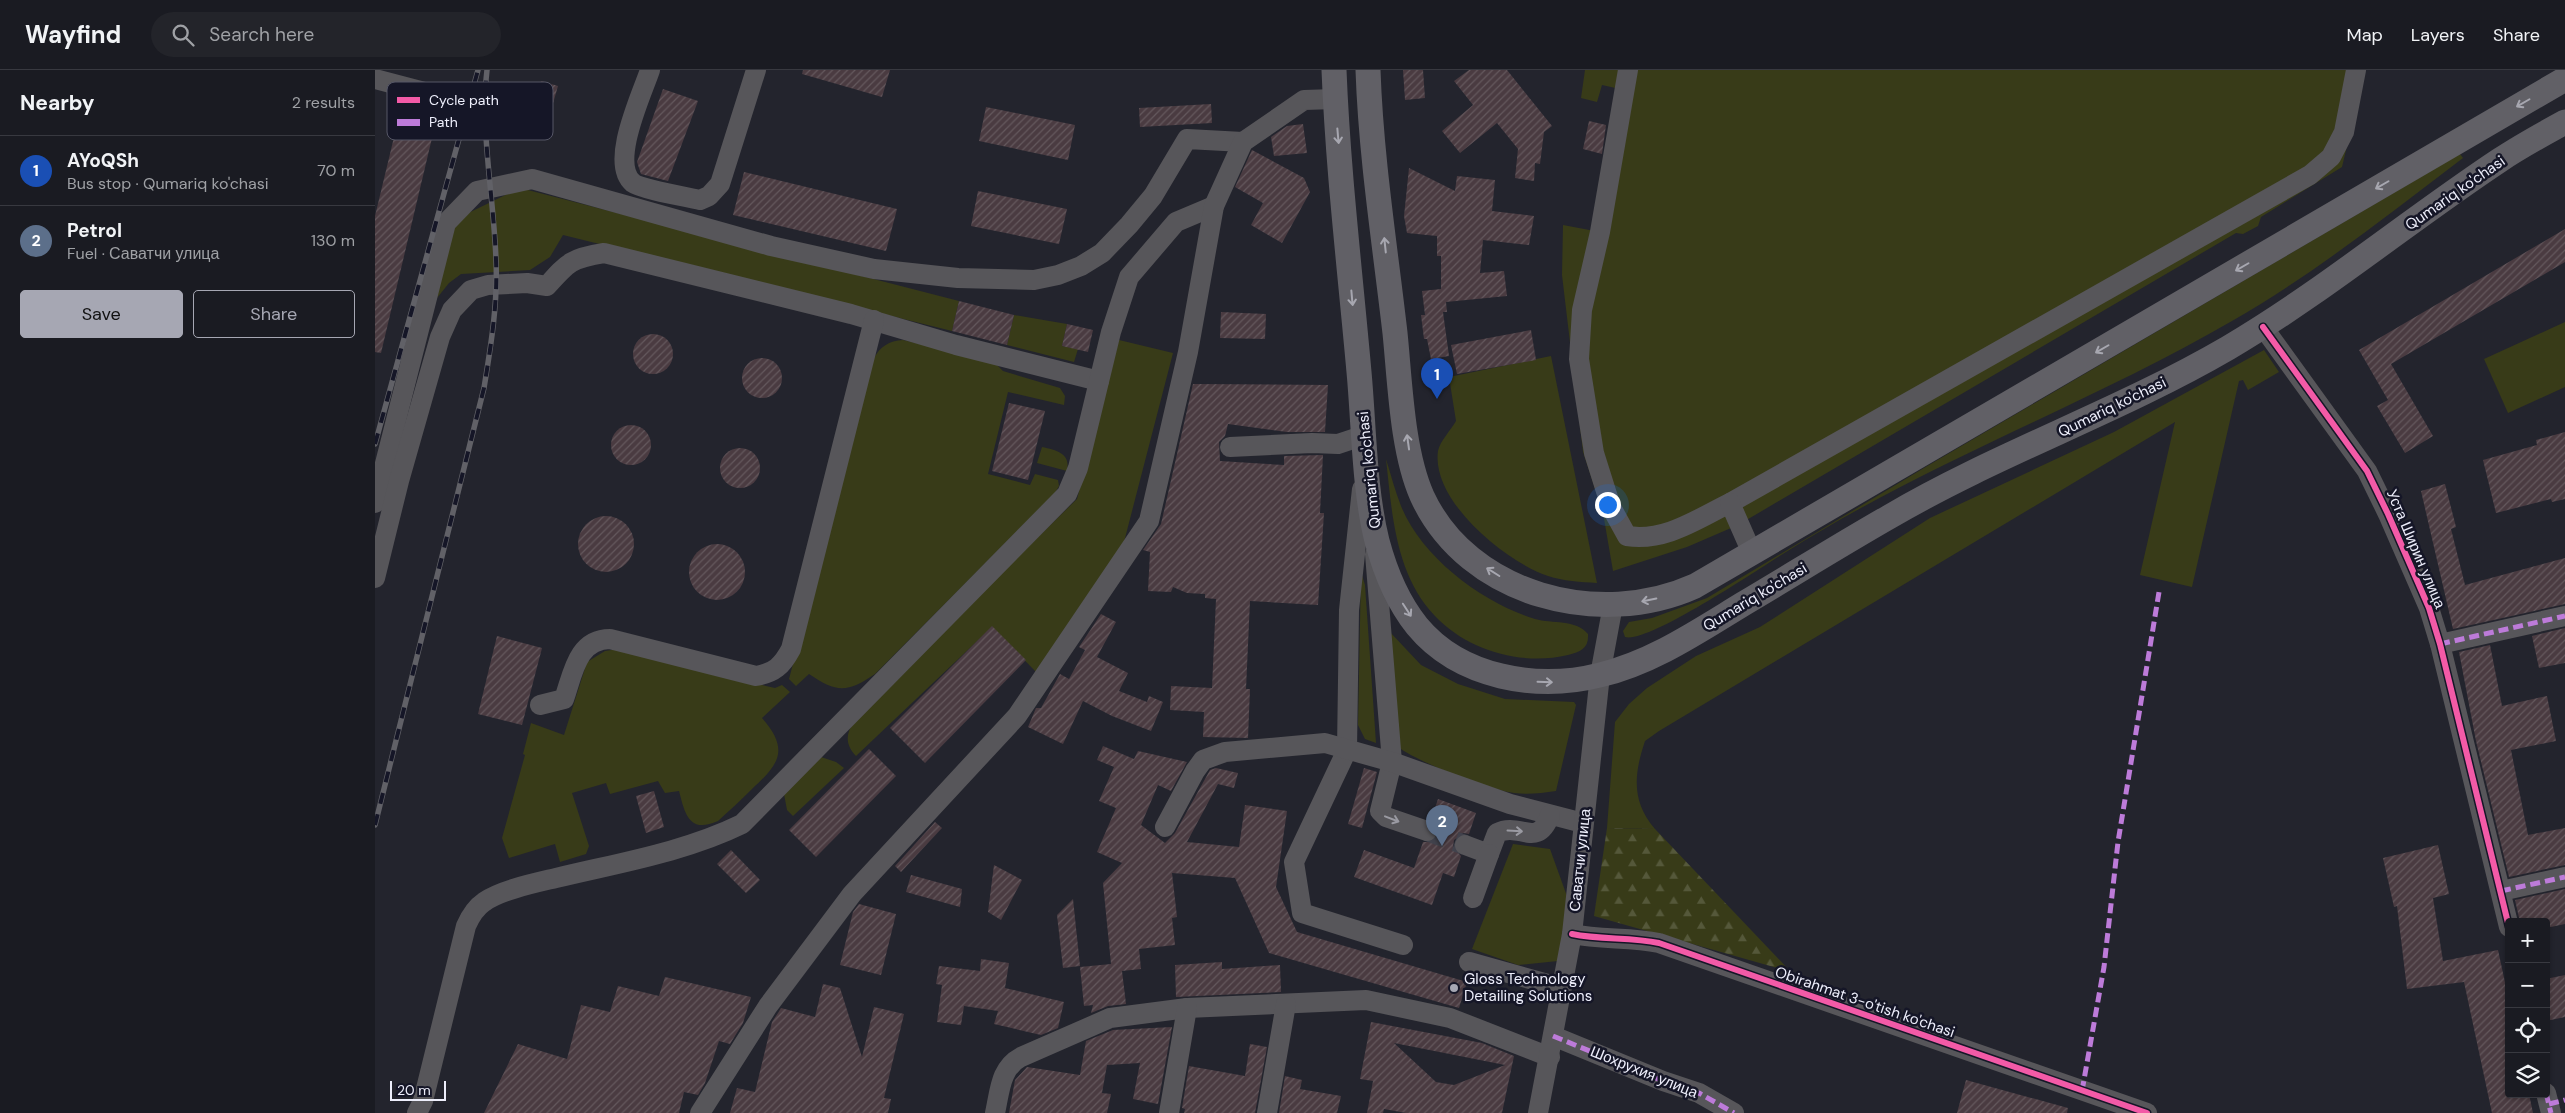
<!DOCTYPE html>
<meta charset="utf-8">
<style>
:root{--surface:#1a1b22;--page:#23242a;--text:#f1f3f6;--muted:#9fa1a5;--line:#383940;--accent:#a6a7b3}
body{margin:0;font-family:"DM Sans",sans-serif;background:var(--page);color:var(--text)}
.controls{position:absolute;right:15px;bottom:15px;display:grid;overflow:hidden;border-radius:5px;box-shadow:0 1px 4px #0004}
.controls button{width:45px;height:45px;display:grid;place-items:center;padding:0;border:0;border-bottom:1px solid var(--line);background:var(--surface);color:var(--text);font:25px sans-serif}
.scale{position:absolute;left:15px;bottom:12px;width:56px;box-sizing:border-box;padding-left:5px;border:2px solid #edeefb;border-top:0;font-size:14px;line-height:18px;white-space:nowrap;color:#edeefb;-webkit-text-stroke:4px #151627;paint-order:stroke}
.you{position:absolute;left:1232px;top:434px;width:18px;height:18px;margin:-12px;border:4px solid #fff;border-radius:50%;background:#1a73e8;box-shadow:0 0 0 8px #1a73e833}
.badge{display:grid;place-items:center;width:32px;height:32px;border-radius:50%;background:var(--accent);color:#fff;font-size:16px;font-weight:700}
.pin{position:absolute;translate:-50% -41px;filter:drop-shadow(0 1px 2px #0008)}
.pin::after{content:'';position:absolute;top:26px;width:18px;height:15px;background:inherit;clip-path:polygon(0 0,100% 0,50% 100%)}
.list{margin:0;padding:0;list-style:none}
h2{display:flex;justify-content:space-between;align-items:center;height:65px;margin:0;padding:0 20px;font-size:21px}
h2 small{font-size:16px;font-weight:400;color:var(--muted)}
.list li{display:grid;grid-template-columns:32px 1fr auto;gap:15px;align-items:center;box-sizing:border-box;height:70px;padding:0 20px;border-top:1px solid var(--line)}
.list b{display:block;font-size:19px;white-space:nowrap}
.list p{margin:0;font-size:16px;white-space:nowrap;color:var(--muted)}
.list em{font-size:16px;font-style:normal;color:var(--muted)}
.actions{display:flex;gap:10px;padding:15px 20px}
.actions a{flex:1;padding:11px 0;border:1px solid var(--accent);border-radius:5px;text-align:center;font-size:18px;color:var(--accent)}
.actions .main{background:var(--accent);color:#111}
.icon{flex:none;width:28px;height:28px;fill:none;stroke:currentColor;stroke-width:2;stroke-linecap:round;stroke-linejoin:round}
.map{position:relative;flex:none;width:2190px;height:1043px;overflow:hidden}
header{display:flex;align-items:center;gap:30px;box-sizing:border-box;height:70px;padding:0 25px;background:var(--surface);border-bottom:1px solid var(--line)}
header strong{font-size:24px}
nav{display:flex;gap:28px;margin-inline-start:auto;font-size:18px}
.search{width:350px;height:45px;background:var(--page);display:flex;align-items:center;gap:12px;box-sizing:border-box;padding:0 18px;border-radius:28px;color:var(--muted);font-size:19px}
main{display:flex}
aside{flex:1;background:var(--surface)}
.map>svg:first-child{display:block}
.green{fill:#383b18}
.forest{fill:url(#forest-firs)}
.building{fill:url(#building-hatch);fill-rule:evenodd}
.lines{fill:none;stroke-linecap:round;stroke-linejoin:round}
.minor-tunnel{stroke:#41424c;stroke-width:20;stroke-dasharray:20 10;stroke-linecap:butt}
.minor{stroke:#57565a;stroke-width:20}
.major{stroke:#616066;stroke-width:25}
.rail-casing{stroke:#616167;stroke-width:5.5}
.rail{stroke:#151627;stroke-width:4;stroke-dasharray:11;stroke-linecap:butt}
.quiet{stroke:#bd7bd9;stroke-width:5;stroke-dasharray:10 5;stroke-linecap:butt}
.cycleway-casing{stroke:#151627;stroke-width:9}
.cycleway{stroke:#f35aa7;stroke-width:6}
.oneway{stroke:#a7a7b0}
.oneway2{stroke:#9a9aa2}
.poi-dot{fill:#a6a7b3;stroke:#151627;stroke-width:2}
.labels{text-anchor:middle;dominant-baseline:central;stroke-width:5;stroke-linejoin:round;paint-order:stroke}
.street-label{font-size:15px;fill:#edeefb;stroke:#151627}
.poi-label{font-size:15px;fill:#edeefb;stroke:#151627;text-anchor:start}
.key{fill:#151627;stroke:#565767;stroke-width:1}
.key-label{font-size:14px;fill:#edeefb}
</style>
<header>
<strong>Wayfind</strong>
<div class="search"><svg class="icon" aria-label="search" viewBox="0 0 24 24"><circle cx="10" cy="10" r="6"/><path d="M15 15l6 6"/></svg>Search here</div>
<nav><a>Map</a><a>Layers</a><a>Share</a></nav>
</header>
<main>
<aside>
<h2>Nearby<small>2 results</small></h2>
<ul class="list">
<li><span class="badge" style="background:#1a4fb4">1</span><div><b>AYoQSh</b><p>Bus stop · Qumariq ko'chasi</p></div><em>70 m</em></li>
<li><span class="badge" style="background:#5c6f8a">2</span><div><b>Petrol</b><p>Fuel · Саватчи улица</p></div><em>130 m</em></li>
</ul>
<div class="actions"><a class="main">Save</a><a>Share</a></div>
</aside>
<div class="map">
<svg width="2190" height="1043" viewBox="0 0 2190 1043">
<defs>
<pattern id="forest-firs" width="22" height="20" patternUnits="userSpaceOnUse" patternTransform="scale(1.25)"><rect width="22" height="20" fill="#383b18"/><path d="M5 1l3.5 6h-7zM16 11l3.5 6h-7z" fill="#55583a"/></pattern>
<pattern id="building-hatch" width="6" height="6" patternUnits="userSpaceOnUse" patternTransform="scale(1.25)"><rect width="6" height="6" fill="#4a3b41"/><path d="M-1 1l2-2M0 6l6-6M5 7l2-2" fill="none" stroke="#64585d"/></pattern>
</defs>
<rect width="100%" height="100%" fill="#23242d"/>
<g class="green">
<path d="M1210,0H1248L1245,19L1227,15L1222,32L1206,28Z"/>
<path d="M1262,0H1990L1967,97L1886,147L1883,156L1868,164L1861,163L1363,455L1312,477L1238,501L1228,443L1208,382L1187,205L1188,155L1225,162Z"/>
<path d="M2085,84L2088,88C2013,145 1939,204 1857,251C1712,335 1553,392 1411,482C1385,498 1273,574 1250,567L1248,561L1254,552L1277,548L1332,528L1554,395Z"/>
<path d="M145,118L584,231L577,261L188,165L175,187L155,200L86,204L74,213L62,228L79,150Z"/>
<path d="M639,245L692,254L687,276L703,279L699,292L632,275Z"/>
<path d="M2190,252V317L2133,343L2109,289Z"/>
<path d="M528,270L618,291L628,301L685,318L690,326L689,335L633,322L613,404L655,415L660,404L683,410L684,416L680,423L500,604C472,623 462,623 434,604L421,616L414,609L498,290C505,276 514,271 528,270Z"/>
<path d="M744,270L798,283L749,472L663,604L617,557L481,686C463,667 478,653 491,636L702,429Z"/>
<path d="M1889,280L1904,302L1873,320L1868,310L1864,311L1817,517L1765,505L1800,352L1284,661L1270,671C1259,704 1256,731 1280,759L1232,758L1240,652L1254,634L1272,618L1321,586L1385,557L1555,448L1739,362Z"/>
<path d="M1176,286L1222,513C1206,512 1188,511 1173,506C1131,492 1056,431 1063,381C1065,371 1076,360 1081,351L1074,307Z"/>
<path d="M667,377C681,380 696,383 692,401L662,393Z"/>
<path d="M1011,389C1016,405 1020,421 1026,436C1047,488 1108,533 1160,549C1177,554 1201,549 1213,564C1214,578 1206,582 1193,585C1147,596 1093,581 1060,546C1020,504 1017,443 1011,389Z"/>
<path d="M986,502L990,515L1001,673L990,669L983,655Z"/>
<path d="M1014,561L1046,595L1083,614L1130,629L1199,632L1201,635L1181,721C1167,723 1153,725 1139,723C1112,719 1045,693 1023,677Z"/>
<path d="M243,579L391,616L400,618L407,615L415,622L387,648C415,680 404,694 377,719C366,730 354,741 343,751C314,764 310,744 304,721L290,723L283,711L235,724L231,713L197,723L214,776L211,784L185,792L180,774L134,788L127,768L150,685L148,684L156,653L189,665L212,592L230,581Z"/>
<path d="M446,687L461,692L469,698L418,746L412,740L409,724Z"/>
<path d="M1138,774L1175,779L1193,829L1183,891L1143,895L1097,879Z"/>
</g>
<path class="forest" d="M1232,758L1280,759L1416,902L1219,846Z"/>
<g class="building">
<path d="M428,0H515L507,27L427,4Z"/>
<path d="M1028,0H1048L1050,28L1030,30Z"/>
<path d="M1094,0H1132L1177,56L1169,62L1165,94L1160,93L1159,111L1140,108L1143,79L1122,53L1085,83L1067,61L1098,35L1079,11Z"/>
<path d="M166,11L183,16L170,61L153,56Z"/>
<path d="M288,19L323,31L293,111L266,104L262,92Z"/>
<path d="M836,34L837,53L765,57L764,38Z"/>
<path d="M611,37L700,55L693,90L604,71Z"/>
<path d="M1214,51L1231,55L1227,84L1208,79Z"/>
<path d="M928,54L932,83L899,86L896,67L912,56Z"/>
<path d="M21,59L57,68L6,283L0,282V146Z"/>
<path d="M877,80L929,108L935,122L907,173L876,155L888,133L860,117Z"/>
<path d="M1034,98L1080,121L1082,106L1120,110L1117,141L1159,146L1154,175L1108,170L1105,203L1129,201L1132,226L1071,232L1072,242H1068L1074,286L1056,289L1052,269H1049L1046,245H1050L1047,221L1066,219V186H1062V166L1032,163L1029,146Z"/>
<path d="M369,102L522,139L511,181L358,145Z"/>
<path d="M603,121L692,139L684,174L596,156Z"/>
<path d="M2190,159V192L2016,294L2058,366L2030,383L2002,336L2013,330L1984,280Z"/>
<path d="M584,231L639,245L632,275L577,261Z"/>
<path d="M846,242L891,244L890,269L845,268Z"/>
<path d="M692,254L718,260L713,282L687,276Z"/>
<path d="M1156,260L1161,290L1082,304L1076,275Z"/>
<circle cx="278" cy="284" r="20"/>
<circle cx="387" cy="308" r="20"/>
<path d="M818,314L953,315L950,362H912L853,354L850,366L844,372L845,391L909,395V386L948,385L945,443H949L943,535L875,531L871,619H875L873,668L828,667L829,642L795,640L796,616L837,618L841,529L830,528V524L812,523L798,517L796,522L773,521L775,482L768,480L786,454Z"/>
<path d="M634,333L670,341L653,410L617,401Z"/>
<circle cx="256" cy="375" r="20"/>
<path d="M2190,362V429L2177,432L2176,429L2121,443L2108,390L2162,375L2161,370Z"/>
<circle cx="365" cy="398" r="20"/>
<path d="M2070,414L2081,457L2076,459L2090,515L2190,488V534L2078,559L2046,421Z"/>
<circle cx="231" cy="474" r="28"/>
<circle cx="342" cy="502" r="28"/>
<path d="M726,544L741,552L722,587L753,603L744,621L772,632L774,626L788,632L776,661L737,646L708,631L688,674L653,657L661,638H666L685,604L694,609L710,580L704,577Z"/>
<path d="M617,556L651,590L550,693L515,658Z"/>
<path d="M2190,558V593L2164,598L2157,566Z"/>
<path d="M122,566L167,578L147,655L103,644Z"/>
<path d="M2115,575L2127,636L2172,626L2181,671L2136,680L2153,765L2190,758V795L2134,807L2101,671L2084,582Z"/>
<path d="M728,676L759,689L763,681L812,692L796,721L783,715L766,755L790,773L800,763L835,700L841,698L863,703L859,718L843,714L812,772L864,777L870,735L912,741L901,817L922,862L1092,912L1084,938L894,883L860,808L797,803L802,847L797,848L800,875L764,879L766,899L747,901L751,934L733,936L716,943L718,935L709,936L705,897L736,894L728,813L747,793L722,782L741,738L724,731L739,697L722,690Z"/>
<path d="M494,679L521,706L441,787L414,760Z"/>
<path d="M989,698L1002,702L987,758L973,754Z"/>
<path d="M279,721L289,757L271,763L261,726Z"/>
<path d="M1063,729L1101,743L1094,764L1088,763L1079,770L1078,777L1086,786L1079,807L1068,803L1057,835L979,807L989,780L1039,798L1048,772H1055L1063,765L1064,758L1056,750Z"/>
<path d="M560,752L567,758L526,802L520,796Z"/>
<path d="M2063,775L2074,824L2058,828L2068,891L2123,880L2134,931V1024H2154L2158,1043H2117L2089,912L2032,919L2022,836L2019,837L2008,788Z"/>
<path d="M356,780L385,810L371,823L342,794Z"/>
<path d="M619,795L647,810L626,850L613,842Z"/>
<path d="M536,805L587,819L585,837L531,822Z"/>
<path d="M2190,819V854L2171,858V852H2145L2140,830Z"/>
<path d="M698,829L705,896L688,898L682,845Z"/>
<path d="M484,834L521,844L506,905L465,895L478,842Z"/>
<path d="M606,889L634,893L630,918L689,932L683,958L666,965L619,954L623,941L589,936L586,955L562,952L567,915L561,914L564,896L605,901Z"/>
<path d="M847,892V899L905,895L906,922L801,927L800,895Z"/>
<path d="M2190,905V947L2171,951V909Z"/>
<path d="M290,907L376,927L368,953L355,974L344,971L330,1013L323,1025L309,1022L304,1043H109L143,974L192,989L206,935L235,942L243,916L284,926Z"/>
<path d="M448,914L465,918L487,987L499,937L529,944L509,1028L516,1029L513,1043H355L362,1018L380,1022L397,952L403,943L406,938L440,947Z"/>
<path d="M996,952L1107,973L1139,986L1127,1043H1031L1009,1039L1008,1043H992L998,1011L985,1009ZM1019,973L1130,995L1079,1015L1061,1012Z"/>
<path d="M797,957L783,1034L758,1029L765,993L732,995L727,1023L736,1024L732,1043H634L640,1010L652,997L705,1005L711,971L738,960Z"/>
<path d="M875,974L892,977L880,1043H809L810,1039L807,1038L814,996L870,1006Z"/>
<path d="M910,1006L927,1010L925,1019L966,1026L962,1043H904Z"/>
<path d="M1591,1010L1693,1038L1692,1043H1582Z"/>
</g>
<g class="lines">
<path class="minor-tunnel" d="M1052,761L1090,775"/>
<g class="minor">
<path d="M275,0C267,24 234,93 258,113C266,119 312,127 325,130L334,126L345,114L381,0"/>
<path d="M1253,0L1225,162L1207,240L1204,289L1219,383L1236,437L1252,466C1290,472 1322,449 1355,433L1935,105L1956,87L1969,62L1981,0"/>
<path d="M0,9L95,34"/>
<path d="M1888,257L1992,401L2013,444L2054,538L2065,574L2134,857"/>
<path d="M855,377L937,373L963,374L990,365"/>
<path d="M987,419L974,540L972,680L919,792L927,843L1028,875"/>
<path d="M0,433L71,153L102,121L157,109L396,176L499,199L583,208L659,210L683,205L706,196L727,183L754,155L778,126L812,69L868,72"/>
<path d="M1355,433L1377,483"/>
<path d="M1000,484L1017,692L1005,741L1011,747L1052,761"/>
<path d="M0,508L24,411L65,267L77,240L96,220L113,215L152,213L172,216C193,192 197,188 229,183L476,244L581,275L724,311"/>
<path d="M2065,574L2190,546"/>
<path d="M165,635L189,629C198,604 202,569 235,569L381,606C399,603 407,596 416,579L499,250"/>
<path d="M790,757L820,701L828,690L850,682L950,673L1017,692L1135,734L1208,753"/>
<path d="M1090,775L1114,784L1122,763C1145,751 1162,780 1175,745"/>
<path d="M2126,821L2190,807"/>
<path d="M1098,828L1114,784"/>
<path d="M1197,864C1226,870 1255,867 1284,873L1772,1043"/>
<path d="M1094,892L1187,918"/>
<path d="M1178,966L1288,1011L1324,1023L1359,1043"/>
<path d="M2171,1023L2176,1043"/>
<path d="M42,1043L48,1031L91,856C95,847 100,838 109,832C126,820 160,813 181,808C243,793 310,782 367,754L692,424L703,398L736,262L754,207L801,152L839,136"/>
<path d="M325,1043L393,936L477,824L642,646L774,451L813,282L839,136L868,72L929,30L960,29"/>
<path d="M620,1043C625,1021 625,998 646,987L735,948L812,938L991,930L1075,948L1175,987"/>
<path d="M794,1043L812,938"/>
<path d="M892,1043L911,934"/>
<path d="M1163,1043L1197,864L1225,605L1238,535"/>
</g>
<g class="major">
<path d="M959,0C963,101 975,201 984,302C989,356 989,419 1002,471C1010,501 1022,531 1042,556C1085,608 1162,621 1225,605C1278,592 1322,562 1368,534C1417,505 1465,475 1514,447C1623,383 1743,342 1853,278C1948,222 2033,151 2125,90C2146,76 2168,64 2190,52"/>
<path d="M993,0C996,88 1010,176 1020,263C1025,312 1027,381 1047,426C1093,526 1225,559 1320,516L2190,9"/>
</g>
<g class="rail-casing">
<g id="rail">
<path d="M0,374L103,0"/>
<path d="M0,755L109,318C116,275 123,233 121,190C119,129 105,60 112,0"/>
</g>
</g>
<use href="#rail" class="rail"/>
<g class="quiet">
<path d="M2065,574L2190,546"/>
<path d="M2126,821L2190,807"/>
<path d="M1178,966L1288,1011L1324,1023L1359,1043"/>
<path d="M1707,1021L1729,897L1743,772L1784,522"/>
<path d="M2171,1023L2176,1043"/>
<path d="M2174,1034L2190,1030"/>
</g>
<g class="cycleway-casing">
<g id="cycleway">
<path d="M1888,257L1992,401L2013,444L2054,538L2065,574L2134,857"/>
<path d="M1197,864C1226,870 1255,867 1284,873L1772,1043"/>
</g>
</g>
<use href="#cycleway" class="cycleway"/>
</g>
<defs><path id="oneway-shaft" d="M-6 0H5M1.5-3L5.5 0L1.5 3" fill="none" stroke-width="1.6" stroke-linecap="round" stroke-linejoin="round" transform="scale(1.25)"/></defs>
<g class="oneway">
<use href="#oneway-shaft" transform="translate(2148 33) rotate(150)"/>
<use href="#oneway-shaft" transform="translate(963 66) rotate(85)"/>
<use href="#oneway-shaft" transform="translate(2007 115) rotate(150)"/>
<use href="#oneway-shaft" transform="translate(1010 175) rotate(-96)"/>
<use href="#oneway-shaft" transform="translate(1867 197) rotate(150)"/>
<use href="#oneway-shaft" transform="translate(977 228) rotate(85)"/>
<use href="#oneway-shaft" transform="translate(1727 279) rotate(150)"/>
<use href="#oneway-shaft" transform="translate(1033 372) rotate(-98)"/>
<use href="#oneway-shaft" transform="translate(1118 502) rotate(-148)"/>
<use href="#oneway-shaft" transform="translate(1274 530) rotate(168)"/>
<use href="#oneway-shaft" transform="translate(1032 540) rotate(57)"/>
<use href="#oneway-shaft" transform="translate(1170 612) rotate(2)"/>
</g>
<g class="oneway2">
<use href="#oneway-shaft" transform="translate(1017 749) rotate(21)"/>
<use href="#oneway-shaft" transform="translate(1140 761) rotate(3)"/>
</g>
<circle class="poi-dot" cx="1079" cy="918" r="5"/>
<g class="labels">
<g class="street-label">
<text transform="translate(2080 123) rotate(-35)">Qumariq ko'chasi</text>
<text transform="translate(1737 337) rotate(-26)">Qumariq ko'chasi</text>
<text transform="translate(994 400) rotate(-96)">Qumariq ko'chasi</text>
<text transform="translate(2041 479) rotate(67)">Уста Ширин улица</text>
<text transform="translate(1380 527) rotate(-31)">Qumariq ko'chasi</text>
<text transform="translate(1205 790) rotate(-84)">Саватчи улица</text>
<text transform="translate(1490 932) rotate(19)">Obirahmat 3-o'tish ko'chasi</text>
<text transform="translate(1269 1002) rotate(22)">Шохрухия улица</text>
</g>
<g class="poi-label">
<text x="1089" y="909">Gloss Technology<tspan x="1089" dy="17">Detailing Solutions</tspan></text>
</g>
</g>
<rect x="12" y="12" width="166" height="58" rx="8" class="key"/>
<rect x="22" y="27" width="23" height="6" fill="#f35aa7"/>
<rect x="22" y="49" width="23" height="7" fill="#bd7bd9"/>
<g class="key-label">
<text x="54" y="35">Cycle path</text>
<text x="54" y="57">Path</text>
</g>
</svg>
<div class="controls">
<button>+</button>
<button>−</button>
<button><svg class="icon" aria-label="locate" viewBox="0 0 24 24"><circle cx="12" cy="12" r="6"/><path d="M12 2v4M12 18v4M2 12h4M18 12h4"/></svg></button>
<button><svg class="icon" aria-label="layers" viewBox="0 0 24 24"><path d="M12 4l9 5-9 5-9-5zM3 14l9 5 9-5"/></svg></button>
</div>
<div class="scale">20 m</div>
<div class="you"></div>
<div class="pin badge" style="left:1062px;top:329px;background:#1a4fb4">1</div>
<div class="pin badge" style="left:1067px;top:776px;background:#5c6f8a">2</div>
</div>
</main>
